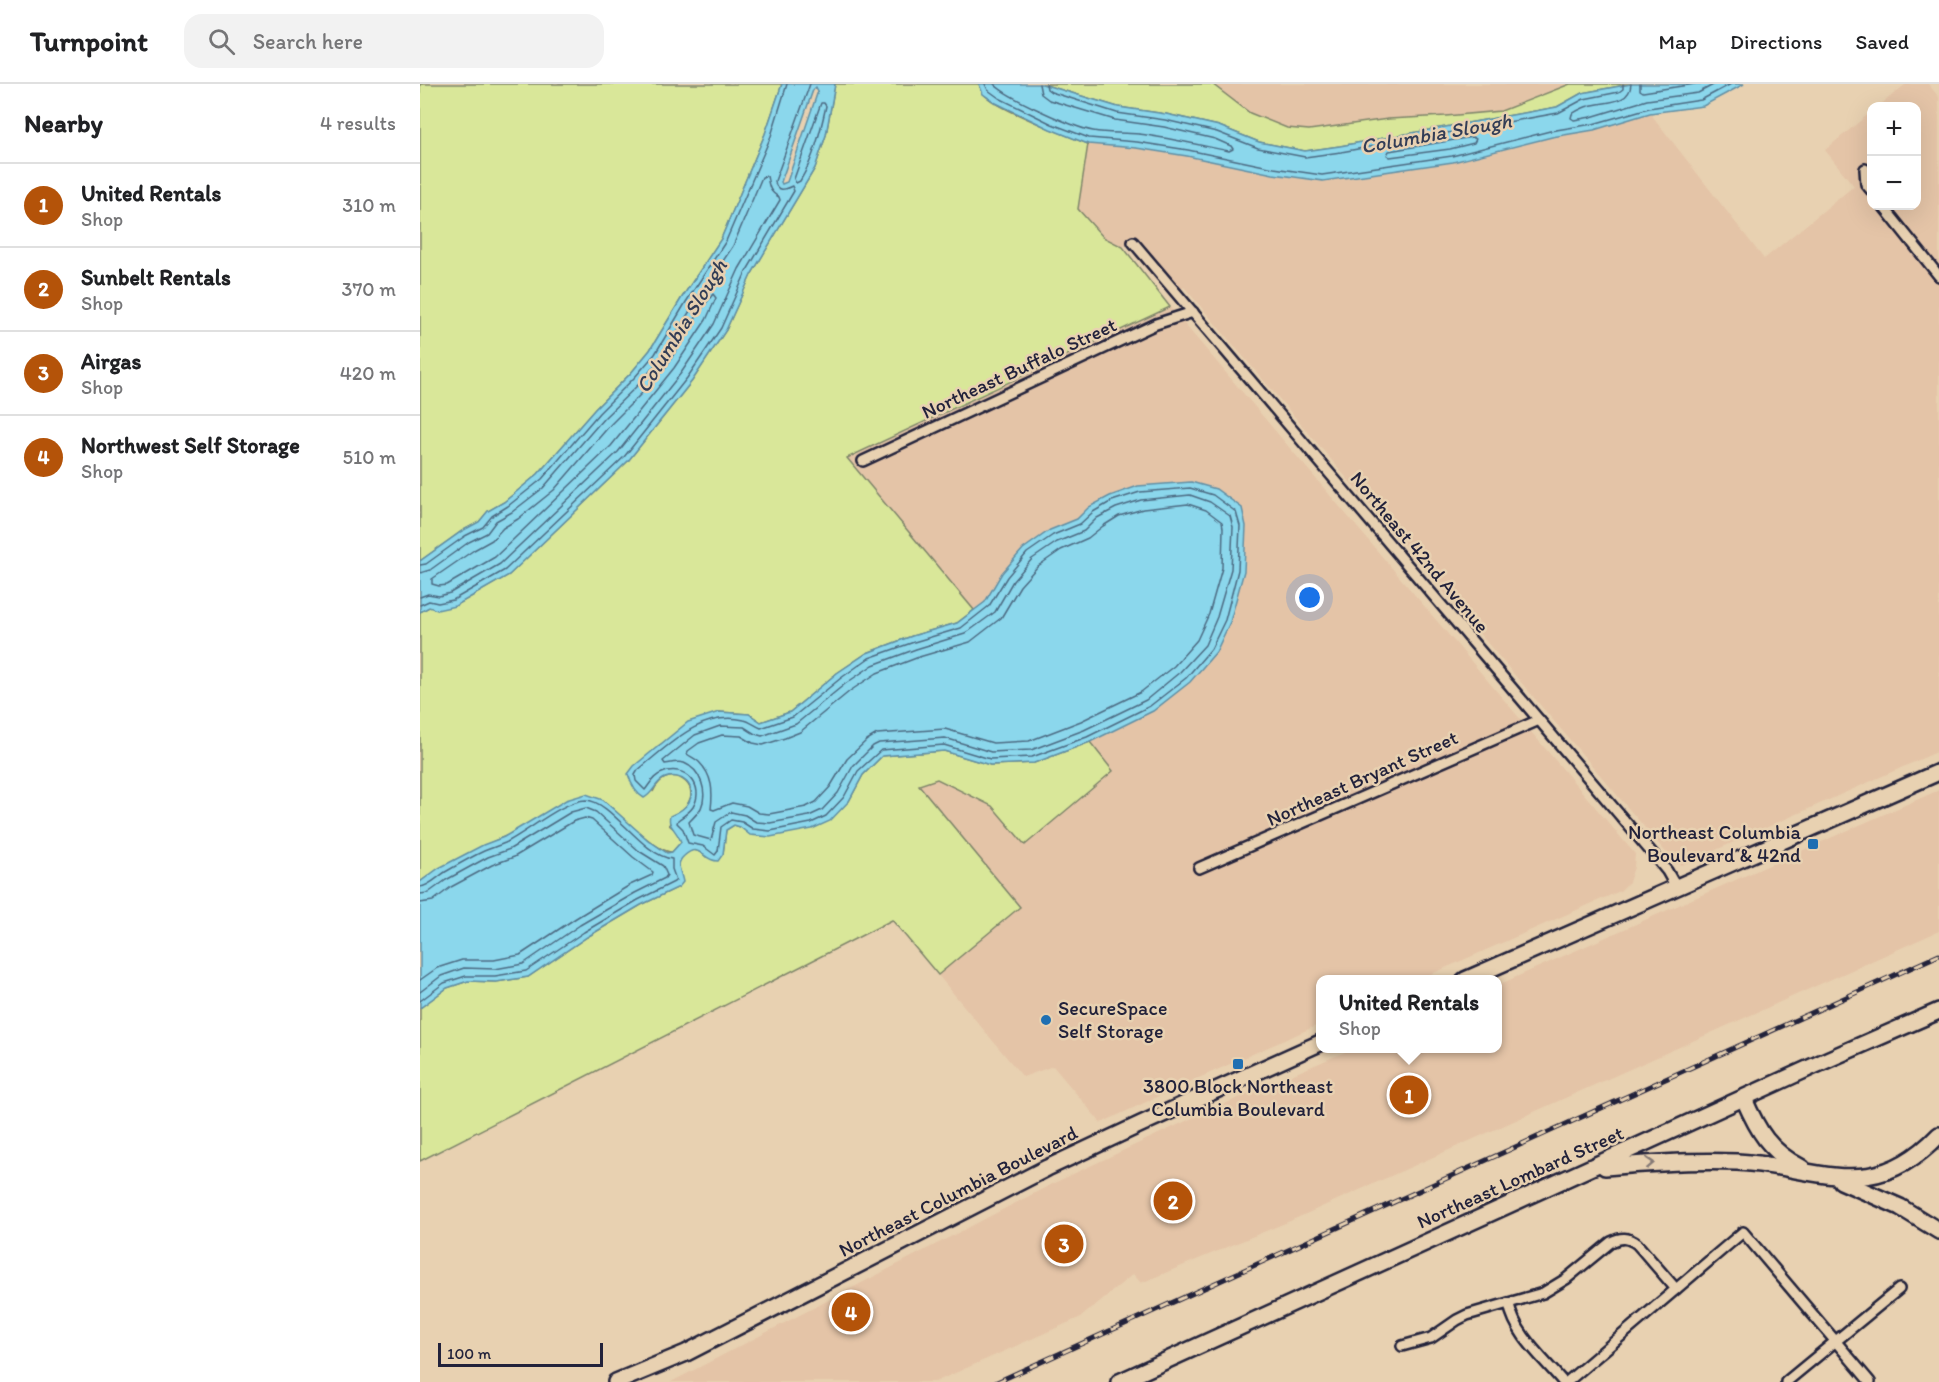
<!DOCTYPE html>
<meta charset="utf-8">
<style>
:root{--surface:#fff;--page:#f2f2f2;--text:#202124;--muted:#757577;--line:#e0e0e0;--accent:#b45309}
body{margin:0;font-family:Itim,sans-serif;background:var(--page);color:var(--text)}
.controls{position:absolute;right:18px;top:18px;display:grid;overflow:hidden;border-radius:12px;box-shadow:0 6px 24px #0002}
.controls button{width:54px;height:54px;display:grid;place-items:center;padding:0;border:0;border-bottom:2px solid var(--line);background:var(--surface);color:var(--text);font:30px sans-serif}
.scale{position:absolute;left:18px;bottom:15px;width:165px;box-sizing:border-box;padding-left:6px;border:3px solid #22223b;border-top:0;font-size:16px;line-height:21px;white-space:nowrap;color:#22223b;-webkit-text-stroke:4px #e8d1b1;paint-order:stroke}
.you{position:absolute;left:890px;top:514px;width:21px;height:21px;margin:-15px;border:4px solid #fff;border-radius:50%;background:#1a73e8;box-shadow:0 0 0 9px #1a73e833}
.badge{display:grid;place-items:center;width:39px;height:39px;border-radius:50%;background:var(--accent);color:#fff;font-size:20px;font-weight:700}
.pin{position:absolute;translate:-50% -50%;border:3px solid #fff;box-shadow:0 2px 6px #0006}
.popup{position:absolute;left:896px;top:891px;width:186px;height:78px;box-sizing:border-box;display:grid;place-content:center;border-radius:12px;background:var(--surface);filter:drop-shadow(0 2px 4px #0005);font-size:20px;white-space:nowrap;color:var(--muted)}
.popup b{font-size:22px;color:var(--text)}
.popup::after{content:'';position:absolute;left:50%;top:100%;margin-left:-12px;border:12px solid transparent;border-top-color:var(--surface)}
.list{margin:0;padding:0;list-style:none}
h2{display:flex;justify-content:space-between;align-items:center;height:78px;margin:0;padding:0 24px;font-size:26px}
h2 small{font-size:20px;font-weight:400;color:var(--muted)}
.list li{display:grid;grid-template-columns:39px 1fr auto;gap:18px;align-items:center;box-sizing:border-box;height:84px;padding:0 24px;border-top:2px solid var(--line)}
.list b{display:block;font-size:22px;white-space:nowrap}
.list p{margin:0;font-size:20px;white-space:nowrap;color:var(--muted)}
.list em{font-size:20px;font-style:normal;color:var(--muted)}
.icon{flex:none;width:33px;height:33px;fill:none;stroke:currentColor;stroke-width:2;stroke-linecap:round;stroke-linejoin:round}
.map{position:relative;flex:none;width:1519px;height:1298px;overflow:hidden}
header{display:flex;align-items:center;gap:36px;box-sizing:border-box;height:84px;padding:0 30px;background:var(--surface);border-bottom:2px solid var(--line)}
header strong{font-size:28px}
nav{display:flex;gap:33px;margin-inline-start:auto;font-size:21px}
.search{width:420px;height:54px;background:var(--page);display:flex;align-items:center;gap:15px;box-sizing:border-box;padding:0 21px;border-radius:18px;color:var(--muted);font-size:22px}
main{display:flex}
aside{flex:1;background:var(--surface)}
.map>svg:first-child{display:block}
.built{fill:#e4c4a7}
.green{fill:#d9e799;stroke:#7e846a;stroke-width:1.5}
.water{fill:#8bd7ec;stroke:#618fa5;stroke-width:1.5;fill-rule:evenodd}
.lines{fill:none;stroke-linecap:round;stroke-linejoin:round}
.shore{stroke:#4c6a82;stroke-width:1.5}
.minor-casing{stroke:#22223b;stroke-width:14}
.primary-casing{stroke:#22223b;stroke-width:20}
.minor{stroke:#e8d1b1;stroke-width:9}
.primary{stroke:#e8d1b1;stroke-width:15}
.rail-casing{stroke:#22223b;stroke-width:5}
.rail{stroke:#e8d1b1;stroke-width:3;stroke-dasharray:9;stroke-linecap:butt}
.oneway{stroke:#857a76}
.poi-dot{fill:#1f6fb2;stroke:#e8d1b1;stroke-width:2}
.labels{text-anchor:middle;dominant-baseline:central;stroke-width:5;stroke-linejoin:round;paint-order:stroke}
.street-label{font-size:20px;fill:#22223b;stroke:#e8d1b1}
.poi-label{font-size:20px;fill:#22223b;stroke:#e8d1b1;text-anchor:end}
.water-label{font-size:21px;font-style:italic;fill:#323d56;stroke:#e8d1b1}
</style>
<header>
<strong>Turnpoint</strong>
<div class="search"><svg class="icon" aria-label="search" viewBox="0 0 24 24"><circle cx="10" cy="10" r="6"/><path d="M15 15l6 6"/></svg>Search here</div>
<nav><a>Map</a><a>Directions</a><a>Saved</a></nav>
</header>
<main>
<aside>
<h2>Nearby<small>4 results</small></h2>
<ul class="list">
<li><span class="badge">1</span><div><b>United Rentals</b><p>Shop</p></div><em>310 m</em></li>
<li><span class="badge">2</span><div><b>Sunbelt Rentals</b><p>Shop</p></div><em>370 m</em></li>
<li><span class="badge">3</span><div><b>Airgas</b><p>Shop</p></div><em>420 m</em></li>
<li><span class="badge">4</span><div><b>Northwest Self Storage</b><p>Shop</p></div><em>510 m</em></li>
</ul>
</aside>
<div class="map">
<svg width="1519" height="1298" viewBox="0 0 1519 1298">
<rect width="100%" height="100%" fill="#e8d1b1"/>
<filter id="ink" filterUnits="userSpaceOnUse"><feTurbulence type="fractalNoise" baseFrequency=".0167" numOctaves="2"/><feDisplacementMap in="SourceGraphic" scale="12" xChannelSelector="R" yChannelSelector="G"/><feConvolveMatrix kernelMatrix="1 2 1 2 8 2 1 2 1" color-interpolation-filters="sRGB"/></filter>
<g filter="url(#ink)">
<g class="built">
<path d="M792,0H1150L1081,27L1026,32L968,35L889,46L867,44L830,29Z"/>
<path d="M1486,0H1508L1519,13V667L1262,781L1255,779L764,203L755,209L710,157L703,163L683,154L658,125L668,60L716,64L767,72L853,90L903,97L1033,78L1132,53L1174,46L1230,29L1344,175L1434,102L1405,66L1451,28L1452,122H1496V22H1459Z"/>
<path d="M750,223L1215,770L1214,783L1209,798L1200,807L1000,895L900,896V940L754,1005L681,1039L633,982L603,993L518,891L599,823L499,701L516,695L572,722L606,761L693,687L670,658L733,627L669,423L657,435L630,446L582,489L565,518L554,526L426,374Z"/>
<path d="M1519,706V847L870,1137L721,1199L713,1190L661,1233L515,1298H251L636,1098L781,1030L932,965L1078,964V901Z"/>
</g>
<g class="green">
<path d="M0,0H362L345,50L301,155L261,215L230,266L211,289L175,325L118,390L84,418L68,427L59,438L42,447L0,477Z"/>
<path d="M415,0H559C560,3 561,6 563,9C573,24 648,52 668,60L658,125L683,153L703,163L750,223L427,374L554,526L537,539L492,552L447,569L417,589L370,628L341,638L329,630L299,628L238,662L233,708C250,670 296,711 253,731L249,741L258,748L261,758L252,768C237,769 196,727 183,716C120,739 55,759 0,798V528L9,523L35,522L89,491L208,377L272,297L306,246L331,191L395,84L406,51Z"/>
<path d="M622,0H792L830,29L867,44L889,46L968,35L1026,32L1081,27L1150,0H1211L1162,9L1137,23L920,62L885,67L839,58L799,42L746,30L698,23Z"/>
<path d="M670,658L693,687L605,761L572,722L517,695L499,701L600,823L518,891L472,836L0,1077V924L27,904L48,897L76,898L108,893L167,853L221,821L259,803L261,789C253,775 270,756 286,773L303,770L306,746L314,741L320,743L429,717L443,691L462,672L524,667L570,681L614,679Z"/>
</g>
<g class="water">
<path d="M362,0H415L406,51L395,84L331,191L306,246L272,297L208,377L89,491L35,522L17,526L9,523L0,528V477L42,447L59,438L68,427L84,418L118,390L175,325L211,289L230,266L261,215L301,155L345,50ZM396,3L398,7L367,98L362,100L361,98L393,6Z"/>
<path d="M559,0H622L698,23L746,30L799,42L839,58L885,67L920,62L1137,23L1162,9L1211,0H1324L1283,22L1230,29L1174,46L1132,53L1033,78L903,97L853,90L767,72L716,64L668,60L630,45L576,19L563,10Z"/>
<path d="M771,398L796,405L822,424L826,442L824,487L810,538L796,568L770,598L733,627L670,658L614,679L570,681L524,667L462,672L443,691L429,717L410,737L392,745L350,753L330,751L320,743L314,741L306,746L303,770L298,777C282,777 280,757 264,772C255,780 261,787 263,798L259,803L221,821L167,853L108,893L76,898L48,897L27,904L0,924V798L19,784L63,761L84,753L146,716L166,710L183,716L228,756L247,769L252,768L261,758C257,746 247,742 250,732C257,729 265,725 269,718C277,702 262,688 245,694C235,698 234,709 224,714C215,709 211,700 208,690L214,682L268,638L299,628L329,630L341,638L370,628L417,589L447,569L492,552L537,539L565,518L582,489L603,465L630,446L657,435L669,423L690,412L718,402Z"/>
</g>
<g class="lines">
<g class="shore">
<path d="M565,0L568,6L579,14L632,40L669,54L717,58L768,66L854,84L902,91L1032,72L1130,47L1173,40L1229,24L1281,16L1311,0"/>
<path d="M574,0C586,13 655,44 673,47C688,50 704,48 719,50C749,54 779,61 809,67L813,65L811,62L795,55L744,43L695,36L629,16L621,10L619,0"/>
<path d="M626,0L627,5L631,8L697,29L745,36L797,48L838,64L885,73L921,68L1138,29L1164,15L1199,8L1203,5V0"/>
<path d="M1211,0C1210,21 1184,17 1169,22C1163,23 1157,27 1152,30L1151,34L1154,36L1171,33L1227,16L1278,9L1295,0"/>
<path d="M1220,0V6L1223,8L1275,0"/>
<path d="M401,19H404L406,22C400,49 394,74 380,97L376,99L374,95Z"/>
<path d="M1052,53L1056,55L1054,59L1030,65L970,73L967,71L969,67Z"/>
<path d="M293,210L296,214L286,236L254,284L191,362L75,473L27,501L19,502L12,500V495L54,466L72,456L83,444L98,435L134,406L191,340L227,304L247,281L280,227Z"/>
<path d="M770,404L793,411L816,428L820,442L818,486L805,536L791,565L766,594L730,622L667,653L612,673L570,675L524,661L461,666L438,687L424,713L406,732L391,739L350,747L333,745L322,738L311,736L301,743L298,767L295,771L283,762L268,759L263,745L257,739L258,736C263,732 269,729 273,723C286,702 265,679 242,689C233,692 230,700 225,706L216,697L215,691L218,686C249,661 281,626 324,636C330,637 335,642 341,644L373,633L421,594L449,574L494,558L541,544L569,522L587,493L607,469L633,451L660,440L673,428L692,417L720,408Z"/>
<path d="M770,411L790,418L810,432L813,443L811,485L797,533L785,561L760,588L726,616L664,646L611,666L571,668L525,654L459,659L453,662L433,682L418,709L402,726L389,732L350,739L336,738L325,731L311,728L296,738L291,756L273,751L269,738C273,734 278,729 281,724C288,708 281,686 264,679C258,677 251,679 245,680L243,677L275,651L300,642L324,643L335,650L342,652L376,640L425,600L453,581L496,565L545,550L575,528L593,497L612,475L637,458L664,447L677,434L696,424L721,416Z"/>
<path d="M768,420L786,426L802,438L803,444L802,484L789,530L777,556L754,582L721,608L661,637L609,657L573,659L525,645L457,650L447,656L427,675L410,703L396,718L386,723L349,730L339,729L327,722L312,719L294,726L291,725C293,708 293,692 279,678C276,675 271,673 267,670L268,667L279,659L302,651L321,652L333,659L343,661L365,654L380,648L430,607L457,589L499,573L550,558L581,534L600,502L618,482L641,466L668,454L683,442L699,432L723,425Z"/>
<path d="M0,481L6,480L45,452L63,443L72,432L88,422L122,395L179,329L215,293L235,270L266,218L306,157L351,52L367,0"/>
<path d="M0,489L10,486L49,458L67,449L76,437L92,428L123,404L184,334L221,298L241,274L273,222L313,162L342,93L347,92C349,102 349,108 359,113L360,116L319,185L294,240L261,289L198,368L80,480L30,509L19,512L8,510L0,513"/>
<path d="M0,521L9,517L18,519L33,516L85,486L204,373L267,294L301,244L326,188L374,107L372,102C364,106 356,108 355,97L390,0"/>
<path d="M0,803C10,802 18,792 27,787C39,780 51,773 64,767C71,764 78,762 85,759C106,749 144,716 166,716C192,717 221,771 252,775V785L256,796L254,798L218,816L164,848L106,887L75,892H46L24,899L0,917"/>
<path d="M0,810L8,809L26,796L68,773L90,765L151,728L166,724L176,728L219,767L243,782L247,791L245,794L215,809L160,841L103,880L75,885L44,884L21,892L0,908"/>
<path d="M0,819L13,817L31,803L72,781L94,773L154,737L165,734L172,736L213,773L233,788L232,791L210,801L156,834L100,871L74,876H42L17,884L0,896"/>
</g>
<g class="minor-casing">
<g id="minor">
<path d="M1445,85L1446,100L1452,107"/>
<path d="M1463,122L1519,192"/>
<path d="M713,158L1232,769L1247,787L1256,803"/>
<path d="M443,377L736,240L773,228"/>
<path d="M779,784L1119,636"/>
<path d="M1089,1220C1095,1251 1123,1274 1143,1298"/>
<path d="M982,1262L1011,1254L1037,1236L1047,1231L1123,1209L1146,1195L1191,1158C1201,1153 1208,1153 1217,1160L1256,1205"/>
<path d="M1147,1298L1323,1148L1450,1298"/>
<path d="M1366,1298L1479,1205"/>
</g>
</g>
<g class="primary-casing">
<g id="primary">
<path d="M1045,896L1519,688"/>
<path d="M1324,1015C1338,1047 1349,1067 1382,1084"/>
<path d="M1185,1083C1229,1079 1273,1076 1317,1078C1398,1082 1451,1122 1519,1051"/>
<path d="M1421,1097L1480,1123L1519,1147"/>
<path d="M196,1298L266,1269L627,1084L721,1040L900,959"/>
<path d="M699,1298L1409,975L1519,927"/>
</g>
</g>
<use href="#minor" class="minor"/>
<use href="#primary" class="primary"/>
<g class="rail-casing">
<path id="rail" d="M577,1298L1519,871"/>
</g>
<use href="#rail" class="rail"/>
</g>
<defs><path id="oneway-chevron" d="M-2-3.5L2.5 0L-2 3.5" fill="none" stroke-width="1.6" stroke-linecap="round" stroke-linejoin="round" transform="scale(1.5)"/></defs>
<use class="oneway" href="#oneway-chevron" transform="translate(1230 1079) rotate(-3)"/>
</g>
<g class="poi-dot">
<rect x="1387" y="754" width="12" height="12" rx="3"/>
<circle cx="626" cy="936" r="6"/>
<rect x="812" y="974" width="12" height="12" rx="3"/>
</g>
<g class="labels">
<g class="street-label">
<text transform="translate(599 284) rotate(-25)">Northeast Buffalo Street</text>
<text transform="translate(1000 468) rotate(50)">Northeast 42nd Avenue</text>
<text transform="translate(942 694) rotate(-24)">Northeast Bryant Street</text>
<text transform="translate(1100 1093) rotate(-24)">Northeast Lombard Street</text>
<text transform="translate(538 1107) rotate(-27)">Northeast Columbia Boulevard</text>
</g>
<g class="poi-label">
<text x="1381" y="748">Northeast Columbia<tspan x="1381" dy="23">Boulevard &amp; 42nd</tspan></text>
<text x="638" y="924" text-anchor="start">SecureSpace<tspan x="638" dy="23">Self Storage</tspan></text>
<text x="818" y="1002" text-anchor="middle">3800 Block Northeast<tspan x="818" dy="23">Columbia Boulevard</tspan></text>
</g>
<g class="water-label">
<text transform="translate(1016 49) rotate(-10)">Columbia Slough</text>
<text transform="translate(261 242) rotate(-58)">Columbia Slough</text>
</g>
</g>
</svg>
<div class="controls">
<button>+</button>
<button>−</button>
</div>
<div class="scale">100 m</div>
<div class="you"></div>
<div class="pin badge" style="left:989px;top:1011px">1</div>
<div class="popup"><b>United Rentals</b>Shop</div>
<div class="pin badge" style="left:753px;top:1117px">2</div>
<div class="pin badge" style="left:644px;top:1160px">3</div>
<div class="pin badge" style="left:431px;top:1228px">4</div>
</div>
</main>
